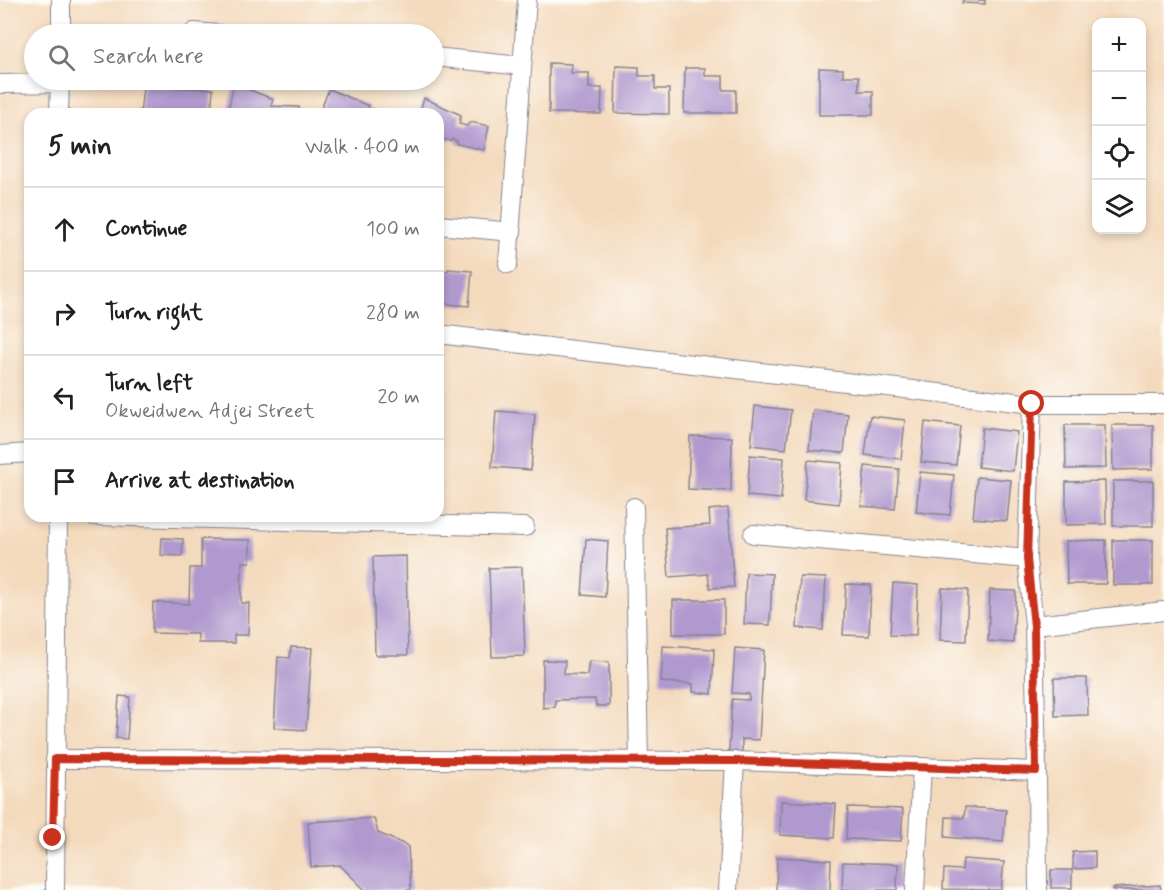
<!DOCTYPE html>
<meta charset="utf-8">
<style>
:root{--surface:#fff;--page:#f2f2f2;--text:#202124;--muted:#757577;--line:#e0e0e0}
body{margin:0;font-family:Mynerve,sans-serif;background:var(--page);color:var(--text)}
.controls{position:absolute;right:18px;top:18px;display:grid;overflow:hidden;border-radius:12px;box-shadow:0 3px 9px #0003}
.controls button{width:54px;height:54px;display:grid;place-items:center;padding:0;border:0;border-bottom:2px solid var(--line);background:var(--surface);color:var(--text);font:30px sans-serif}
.stop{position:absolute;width:18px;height:18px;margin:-14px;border:4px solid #c8321e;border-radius:50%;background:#fff}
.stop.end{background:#c8321e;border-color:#fff;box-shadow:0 2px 6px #0008}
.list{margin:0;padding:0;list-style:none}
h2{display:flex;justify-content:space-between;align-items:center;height:78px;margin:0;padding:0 24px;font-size:26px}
h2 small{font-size:20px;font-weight:400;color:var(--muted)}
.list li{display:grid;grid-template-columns:39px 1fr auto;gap:18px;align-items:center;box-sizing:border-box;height:84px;padding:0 24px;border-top:2px solid var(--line)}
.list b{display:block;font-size:22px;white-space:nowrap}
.list p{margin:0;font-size:20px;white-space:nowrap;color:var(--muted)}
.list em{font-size:20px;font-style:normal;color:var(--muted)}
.icon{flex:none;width:33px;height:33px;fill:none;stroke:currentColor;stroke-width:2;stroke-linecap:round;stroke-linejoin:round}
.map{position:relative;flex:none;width:1164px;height:890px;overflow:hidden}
.search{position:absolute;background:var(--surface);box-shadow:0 3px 9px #0003;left:24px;top:24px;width:420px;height:66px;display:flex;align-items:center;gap:15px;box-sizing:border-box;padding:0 21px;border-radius:33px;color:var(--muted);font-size:22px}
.panel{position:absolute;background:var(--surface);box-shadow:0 3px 9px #0003;left:24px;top:108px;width:420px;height:414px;border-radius:18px}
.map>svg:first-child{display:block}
.building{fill:#b099cf}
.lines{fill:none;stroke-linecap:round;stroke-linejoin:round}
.street-casing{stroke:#88848e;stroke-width:20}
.street{stroke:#fff;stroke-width:18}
.route{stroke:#c8321e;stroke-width:8}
</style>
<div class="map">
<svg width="1164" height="890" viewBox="0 0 1164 890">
<rect width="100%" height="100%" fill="#fdfcf7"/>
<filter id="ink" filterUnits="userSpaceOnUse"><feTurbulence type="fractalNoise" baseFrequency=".0167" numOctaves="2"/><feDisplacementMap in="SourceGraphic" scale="12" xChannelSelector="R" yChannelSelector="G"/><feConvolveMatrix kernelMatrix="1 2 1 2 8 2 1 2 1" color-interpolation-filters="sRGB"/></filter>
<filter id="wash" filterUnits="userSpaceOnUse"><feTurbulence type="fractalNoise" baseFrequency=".008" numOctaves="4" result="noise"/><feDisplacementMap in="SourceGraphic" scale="24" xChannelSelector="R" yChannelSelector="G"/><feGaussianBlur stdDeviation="1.35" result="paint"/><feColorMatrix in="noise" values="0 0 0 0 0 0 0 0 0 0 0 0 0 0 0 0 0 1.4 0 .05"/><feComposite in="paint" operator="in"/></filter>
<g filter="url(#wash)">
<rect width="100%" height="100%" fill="#f4dabd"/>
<g id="blocks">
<g class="building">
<path d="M963,0H985V4L962,3Z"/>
<path d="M549,63L572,64L571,73H589V88H602L601,114L549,113Z"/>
<path d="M616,66L639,67V76H655V89H669V114L615,113Z"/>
<path d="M685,68H705V76H723V90H736V113H684Z"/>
<path d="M819,68L843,69V76H859V91H873V115H819Z"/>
<path d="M144,80H164L163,87L213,89L211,114H140Z"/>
<path d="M234,84L273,99L271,106L299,107V114H227Z"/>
<path d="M329,89L369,106L368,109L383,114H319Z"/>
<path d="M424,98L461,115L459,124L467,126L470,122L489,126L484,150L457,144V141L452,139L450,141L438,138V114H419Z"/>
<path d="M448,269L472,271L469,306L438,303V270L448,271Z"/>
<path d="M755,406L791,410L786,449L751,445Z"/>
<path d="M813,410L848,414L844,453L809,450Z"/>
<path d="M496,411L535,414L531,470L492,467Z"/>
<path d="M870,416L905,420L901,459L865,455Z"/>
<path d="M925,422L960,426L956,465L921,462Z"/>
<path d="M1065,425H1105L1106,468L1066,469Z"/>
<path d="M1112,425H1153V469L1113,470Z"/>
<path d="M982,428L1017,432L1013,471L978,467Z"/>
<path d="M690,436L732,437L731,491L688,489Z"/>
<path d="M750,455L784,458L781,499L747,496Z"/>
<path d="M808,460L842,463L839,504L804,500Z"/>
<path d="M865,466L899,469L895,509L861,506Z"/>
<path d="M920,472L954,475L950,515L916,512Z"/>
<path d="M977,477L1011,480L1007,521L973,518Z"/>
<path d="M1105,481L1106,524L1066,525V482Z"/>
<rect x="1113" y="481" width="40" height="45"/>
<path d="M728,508L734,587L710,588L708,574L669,577L665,528L710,525L709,510Z"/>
<path d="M162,538L183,539L182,556L161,555Z"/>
<path d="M201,539L250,540V562H242L241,603H249L248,635H234V643H198V634L152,633L153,602L189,604L190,568H201Z"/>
<path d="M586,539L608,541L605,597L582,595Z"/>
<path d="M1106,540V584H1067L1066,541Z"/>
<rect x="1113" y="540" width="40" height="45"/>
<path d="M406,556L408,655H375L373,557Z"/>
<path d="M522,567L525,656L492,657L489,568Z"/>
<path d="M746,573L772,574L770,625L744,624Z"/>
<path d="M800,577L826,578L823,630L797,628Z"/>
<path d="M893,583L918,585L916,636L890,635Z"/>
<path d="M846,584L871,585L869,636L843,635Z"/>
<path d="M942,588L968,590L966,641L940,640Z"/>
<path d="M990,590L1016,591L1013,643L988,641Z"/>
<rect x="673" y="600" width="51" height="34"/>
<path d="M663,646L714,649L712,694L693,692V684L661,682Z"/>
<path d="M291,647L312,648L306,730L274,728L278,657L290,658Z"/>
<path d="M735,648L764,650L759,740L742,739V752L729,751L732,699L749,700V694L732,693Z"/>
<path d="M543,660L565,661L564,674L587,675L589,661L609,662V706H596L595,699L555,700V707L543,708Z"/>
<path d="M1054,678H1087L1088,715L1055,716Z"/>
<path d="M119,696L130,697L127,739L116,738Z"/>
<path d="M781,801L836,804L834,838L780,835Z"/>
<path d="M848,807L903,809L901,841L846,839Z"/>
<path d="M965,807L1006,810L1003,842L945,837L946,817L964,818Z"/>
<path d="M374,818L378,833L408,846L411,890H365L340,865L311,867L308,822Z"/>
<path d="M1095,851V868L1073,869V852Z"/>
<path d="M777,857L831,860L830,890H776Z"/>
<path d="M963,859L1004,862L1001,890L943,889L944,869L962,870Z"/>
<path d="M843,862L898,864L897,890H842Z"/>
<rect x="1051" y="870" width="21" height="18"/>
<path d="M1160,885L1161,890H1113V888Z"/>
</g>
</g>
</g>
<g filter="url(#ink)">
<use href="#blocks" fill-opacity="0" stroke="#88848e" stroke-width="1.5"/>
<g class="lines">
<g class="street-casing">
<g id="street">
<path d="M194,32L219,34"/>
<path d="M61,34V0"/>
<path d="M434,57L522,66"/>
<path d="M0,84L60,83"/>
<path d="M59,114L60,80"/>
<path d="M438,225L512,232"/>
<path d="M508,264L527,0"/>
<path d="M438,334L1032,404H1164"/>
<path d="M1032,404L1027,559L1034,625L1037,771"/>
<path d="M0,455L30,453"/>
<path d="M634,507L639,761"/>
<path d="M93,516L525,527"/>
<path d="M753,534L1027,559"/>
<path d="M1034,625L1164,611"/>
<path d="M55,759L735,761L1037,771L1038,890"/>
<path d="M55,890L58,516"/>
<path d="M728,890L735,761"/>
<path d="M915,890L922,767"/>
</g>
</g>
<use href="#street" class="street"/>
</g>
</g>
<g class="lines" filter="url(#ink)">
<path class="route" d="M53,838L55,759L735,761L1036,771L1034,626L1027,559L1032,404"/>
</g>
</svg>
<div class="controls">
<button>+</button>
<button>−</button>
<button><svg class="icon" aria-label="locate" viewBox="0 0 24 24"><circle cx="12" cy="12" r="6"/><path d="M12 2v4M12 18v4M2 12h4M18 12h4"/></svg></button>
<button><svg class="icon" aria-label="layers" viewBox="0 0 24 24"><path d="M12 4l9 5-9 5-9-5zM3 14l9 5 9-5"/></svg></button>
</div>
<div class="stop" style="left:1032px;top:404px"></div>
<div class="stop end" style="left:53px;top:838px"></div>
<div class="search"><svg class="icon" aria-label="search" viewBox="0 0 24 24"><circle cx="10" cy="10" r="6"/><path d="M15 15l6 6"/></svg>Search here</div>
<section class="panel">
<h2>5 min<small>Walk · 400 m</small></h2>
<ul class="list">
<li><svg class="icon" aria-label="ahead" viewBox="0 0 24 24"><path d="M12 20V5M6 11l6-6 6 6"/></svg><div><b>Continue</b></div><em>100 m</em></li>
<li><svg class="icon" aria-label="right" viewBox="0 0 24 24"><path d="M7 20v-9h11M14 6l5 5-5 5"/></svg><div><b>Turn right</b></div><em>280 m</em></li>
<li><svg class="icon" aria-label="left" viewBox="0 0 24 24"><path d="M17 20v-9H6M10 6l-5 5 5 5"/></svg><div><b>Turn left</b><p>Okweidwen Adjei Street</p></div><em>20 m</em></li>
<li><svg class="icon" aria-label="arrive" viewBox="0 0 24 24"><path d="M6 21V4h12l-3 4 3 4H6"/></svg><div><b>Arrive at destination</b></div></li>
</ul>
</section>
</div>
